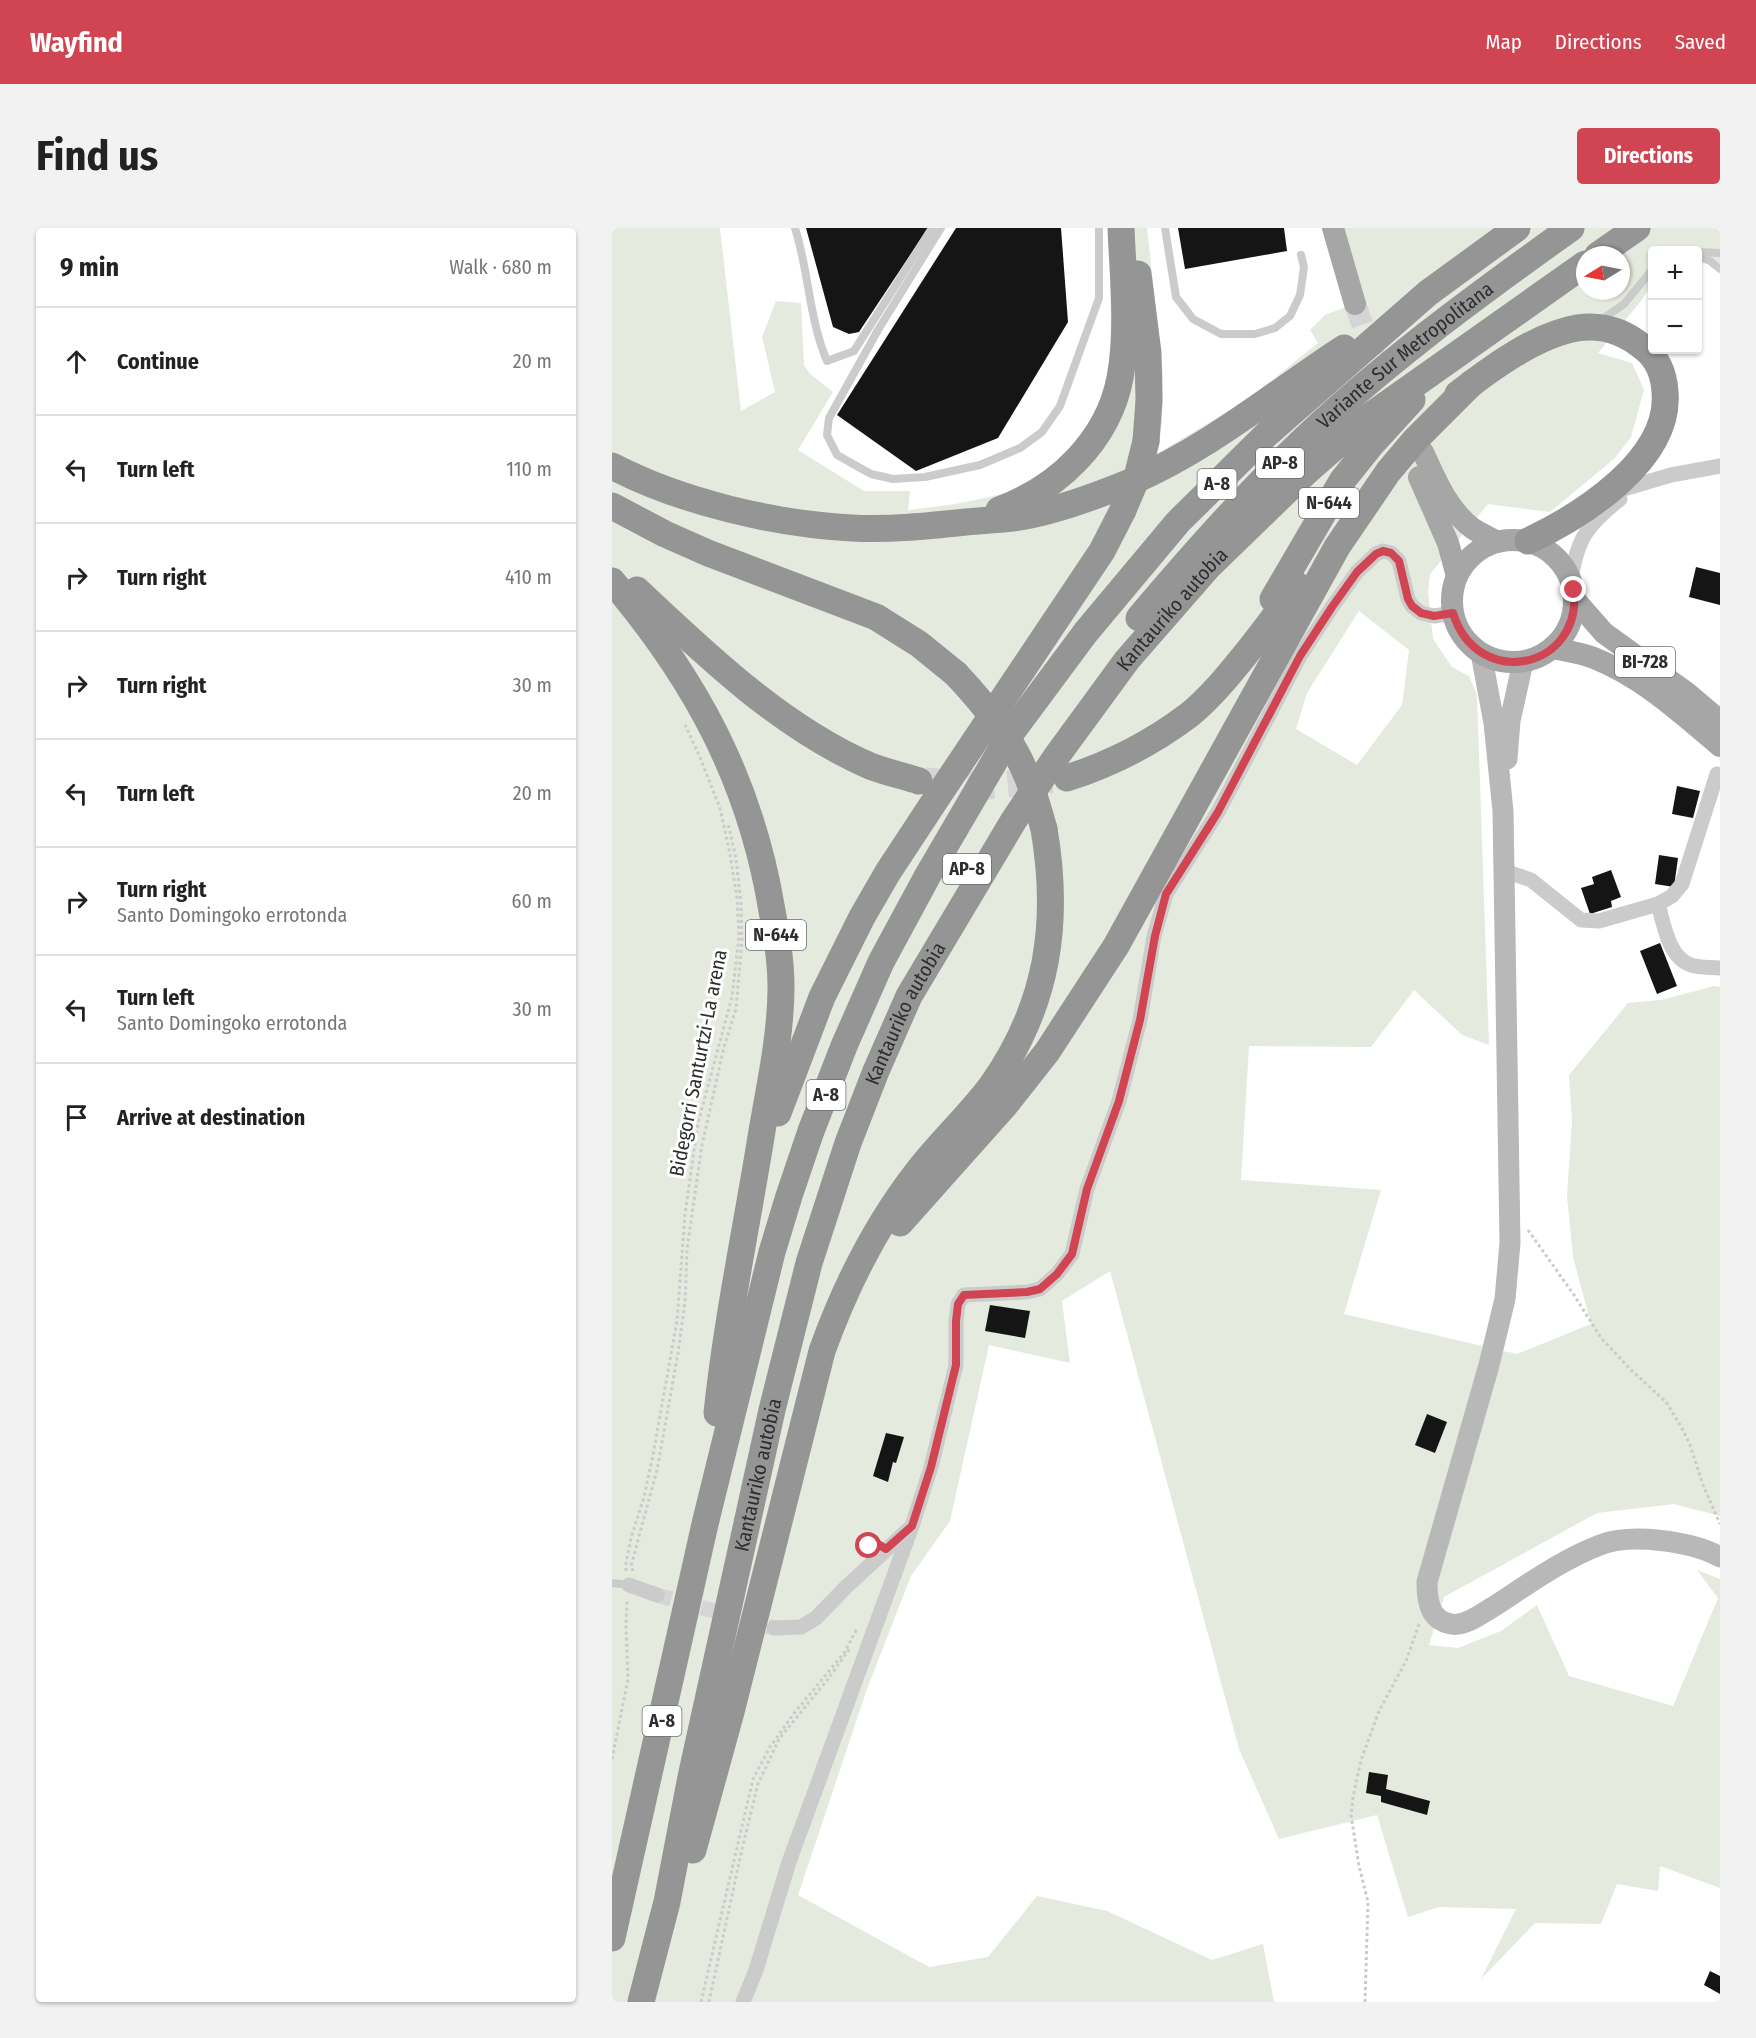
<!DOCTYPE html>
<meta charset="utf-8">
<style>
:root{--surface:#fff;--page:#f2f2f2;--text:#222;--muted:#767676;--line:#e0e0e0;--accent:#d14452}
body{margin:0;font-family:"Fira Sans Condensed",sans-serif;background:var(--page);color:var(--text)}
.controls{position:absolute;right:18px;top:18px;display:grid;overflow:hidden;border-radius:6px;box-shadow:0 2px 4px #0004}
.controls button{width:54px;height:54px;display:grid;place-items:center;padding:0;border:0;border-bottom:2px solid var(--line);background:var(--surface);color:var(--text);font:30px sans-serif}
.compass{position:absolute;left:964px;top:18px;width:54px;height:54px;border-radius:50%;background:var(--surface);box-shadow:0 2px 4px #0004;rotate:260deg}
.stop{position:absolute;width:18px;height:18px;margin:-14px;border:4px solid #d14452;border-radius:50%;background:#fff}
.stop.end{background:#d14452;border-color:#fff;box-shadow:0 2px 6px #0008}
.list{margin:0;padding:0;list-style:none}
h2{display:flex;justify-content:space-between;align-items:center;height:78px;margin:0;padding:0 24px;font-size:26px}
h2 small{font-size:20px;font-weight:400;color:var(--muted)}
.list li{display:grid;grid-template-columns:39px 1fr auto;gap:18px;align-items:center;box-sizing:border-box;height:108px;padding:0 24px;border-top:2px solid var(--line)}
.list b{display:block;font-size:22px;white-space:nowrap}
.list p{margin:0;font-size:20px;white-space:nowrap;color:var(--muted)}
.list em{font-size:20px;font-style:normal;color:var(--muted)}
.icon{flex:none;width:33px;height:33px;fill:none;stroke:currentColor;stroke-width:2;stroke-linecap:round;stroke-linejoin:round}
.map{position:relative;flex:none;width:1108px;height:1774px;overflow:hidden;border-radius:6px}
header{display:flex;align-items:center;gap:36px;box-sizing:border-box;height:84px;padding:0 30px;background:var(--accent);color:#fff}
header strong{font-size:28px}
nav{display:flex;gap:33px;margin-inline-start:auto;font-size:21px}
.intro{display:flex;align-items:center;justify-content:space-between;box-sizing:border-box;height:144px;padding:0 36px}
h1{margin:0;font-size:42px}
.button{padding:15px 27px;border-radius:6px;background:var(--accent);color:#fff;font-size:21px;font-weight:700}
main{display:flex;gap:36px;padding:0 36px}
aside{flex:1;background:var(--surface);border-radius:6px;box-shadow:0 2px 4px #0004}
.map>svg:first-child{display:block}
.green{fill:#e5eade;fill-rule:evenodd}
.building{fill:#151515}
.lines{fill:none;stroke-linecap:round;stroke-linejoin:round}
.street-tunnel{stroke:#d5d5d5;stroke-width:15;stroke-dasharray:15 8;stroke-linecap:butt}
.primary-tunnel{stroke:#d5d5d5;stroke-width:22;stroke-dasharray:22 11;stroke-linecap:butt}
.highway-tunnel{stroke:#d5d5d5;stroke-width:27;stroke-dasharray:27 14;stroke-linecap:butt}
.path{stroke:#cbcbcb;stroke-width:3;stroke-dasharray:3 3;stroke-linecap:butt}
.lane{stroke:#cbcbcb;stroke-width:8}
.street{stroke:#cbcbcb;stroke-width:15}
.secondary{stroke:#b8b8b8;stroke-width:21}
.primary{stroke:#a6a6a6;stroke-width:22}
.highway{stroke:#959595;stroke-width:27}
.highway-bridge{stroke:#959595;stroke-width:27}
.route{stroke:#d14452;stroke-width:8}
.labels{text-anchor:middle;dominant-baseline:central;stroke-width:6;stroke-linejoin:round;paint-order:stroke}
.shield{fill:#fff;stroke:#6d6d6d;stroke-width:1.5}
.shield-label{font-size:18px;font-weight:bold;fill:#2e2e2e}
.street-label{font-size:20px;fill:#2e2e2e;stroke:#fff}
</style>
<header>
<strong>Wayfind</strong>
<nav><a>Map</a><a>Directions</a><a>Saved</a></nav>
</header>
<div class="intro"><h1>Find us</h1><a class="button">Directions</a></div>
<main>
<aside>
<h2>9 min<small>Walk · 680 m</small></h2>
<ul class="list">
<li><svg class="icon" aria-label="ahead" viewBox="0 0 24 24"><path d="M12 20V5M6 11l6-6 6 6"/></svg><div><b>Continue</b></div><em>20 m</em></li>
<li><svg class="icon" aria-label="left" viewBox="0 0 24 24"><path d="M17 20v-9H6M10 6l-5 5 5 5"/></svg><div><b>Turn left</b></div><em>110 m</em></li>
<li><svg class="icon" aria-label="right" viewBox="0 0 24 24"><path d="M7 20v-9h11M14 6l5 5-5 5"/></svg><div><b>Turn right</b></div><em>410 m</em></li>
<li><svg class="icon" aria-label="right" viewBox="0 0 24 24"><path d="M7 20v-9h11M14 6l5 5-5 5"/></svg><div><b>Turn right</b></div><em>30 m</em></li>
<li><svg class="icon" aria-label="left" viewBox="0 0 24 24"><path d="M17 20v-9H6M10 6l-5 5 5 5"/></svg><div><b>Turn left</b></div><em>20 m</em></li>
<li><svg class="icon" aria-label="right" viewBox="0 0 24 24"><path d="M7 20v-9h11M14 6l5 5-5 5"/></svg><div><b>Turn right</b><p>Santo Domingoko errotonda</p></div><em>60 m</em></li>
<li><svg class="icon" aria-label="left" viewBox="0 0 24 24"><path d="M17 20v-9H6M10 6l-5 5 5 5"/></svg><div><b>Turn left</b><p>Santo Domingoko errotonda</p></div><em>30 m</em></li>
<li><svg class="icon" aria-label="arrive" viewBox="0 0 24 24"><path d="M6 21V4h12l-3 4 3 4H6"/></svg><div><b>Arrive at destination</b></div></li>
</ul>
</aside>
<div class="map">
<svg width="1108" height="1774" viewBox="0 0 1108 1774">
<rect width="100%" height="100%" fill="#fff"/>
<path class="green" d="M0,0H108L129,183L163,164L150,109L164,73L189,75L192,137L198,146L221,164L186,222L252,263H298L296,282L344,276L391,266L425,248L455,225L477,194L488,173L499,135L498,0H535L551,145L550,193L546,225L638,170L706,115L698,102L713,87L734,79L713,0H1108V36L1086,22H1040V56L1029,73L986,125L1020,135L1032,162L1019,209L1002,231L938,284L876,276L818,346L816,364L821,411L840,439L857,448L865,467L877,817L850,807L802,762L759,819L637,818L629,952L769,962L732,1086L905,1126L979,1096L961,1029L955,968L960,894L957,847L1016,775L1049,772L1102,758L1108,759V1288L1062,1276L985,1285L832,1369L817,1417L846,1420L889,1403L925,1377L957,1448L1061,1478L1106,1370L1085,1342L1108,1351V1660L1048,1638L1046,1663L1005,1656L989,1696L923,1695L869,1751L904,1681L827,1679L796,1689L765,1587L667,1611L627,1521L498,1043L450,1073L458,1135L377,1117L338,1293L299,1348L255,1461L186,1667L317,1739L376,1729L425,1668L495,1683L600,1732L651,1716L662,1774H0ZM973,27H1009V63H973ZM747,383L797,422L790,477L745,537L684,501L695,465Z"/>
<g class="building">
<path d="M194,0H316L247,104L237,106L221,99Z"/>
<path d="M344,0H449L456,94L386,210L304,243L225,187Z"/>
<path d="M566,0H672L675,23L573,41Z"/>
<path d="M1084,339L1108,345V377L1077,369Z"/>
<path d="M1065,558L1088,563L1081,590L1060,586Z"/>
<path d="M1047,627L1066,630L1062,659L1043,656Z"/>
<path d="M999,642L1009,669L999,673L1000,679L978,686L969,660L982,656L980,649Z"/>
<path d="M1048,715L1065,758L1045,766L1028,723Z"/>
<path d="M378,1077L418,1083L413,1110L373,1103Z"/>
<path d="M815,1186L835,1194L823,1225L803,1217Z"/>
<path d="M274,1205L292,1209L284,1235L281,1234L276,1254L261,1248Z"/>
<path d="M757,1544L776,1547L774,1561L818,1573L815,1587L769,1574V1568L754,1565Z"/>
<path d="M1098,1743L1108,1748V1766L1092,1757Z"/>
</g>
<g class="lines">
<path class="street-tunnel" d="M45,1367L162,1400"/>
<path class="primary-tunnel" d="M743,76L763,131"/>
<path class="highway-tunnel" d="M314,553L376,558L440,552"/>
<g class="path">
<path d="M916,1002L962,1067L989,1110L1018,1141L1054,1174L1070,1200L1078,1217L1091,1257L1108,1296"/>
<path d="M14,1343V1335L19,1310L32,1269L41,1227L65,1093L73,986L86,895L120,769L127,708L125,670L118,626L108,580L87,527L73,497"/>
<path d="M21,1343L19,1338L45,1242L66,1125L73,1074L75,1021L90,917L112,819L124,781L130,712L129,675L124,631L116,595"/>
<path d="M0,1531L16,1451L14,1399L15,1372"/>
<path d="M89,1774L141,1551L158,1519L183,1484L232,1425L245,1401"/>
<path d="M97,1774L130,1621L146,1556L167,1511L216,1451L239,1419"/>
<path d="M753,1774L756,1674L747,1638L739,1587L741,1569L749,1532L767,1483L794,1433L807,1396"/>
</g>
<g class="lane">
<path d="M183,0C197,44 197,91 215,133L242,123L320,0"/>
<path d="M329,0L266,102L217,190L215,207L225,227L259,246L281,251L313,249L368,237L408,220L430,204L448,178L487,70V0"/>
<path d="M553,0L564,69L581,91L609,106H643L663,100L678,88L688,67L692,39L689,27"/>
<path d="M1086,24L1108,25"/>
<path d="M1086,28L1098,33L1108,41"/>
<path d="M989,92L1012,76L1040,42"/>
<path d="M0,1355L17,1357"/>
</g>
<g class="street">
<path d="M1005,263L1059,247L1108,238"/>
<path d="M959,352C965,311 975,297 1008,271"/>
<path d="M893,643L919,652L969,692L987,693L1046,676L1060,668L1070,656L1105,546"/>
<path d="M1046,676C1052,696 1056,729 1079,737C1087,740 1099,739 1108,740"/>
<path d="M17,1357L45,1367"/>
<path d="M162,1400L189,1399L204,1390L234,1359L300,1298L319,1239L344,1137V1093L346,1076L352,1067L415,1064L428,1061L445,1046L460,1026L475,961L507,873L528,792L542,708L554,666L606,584L688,428L720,379L745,344L764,326L771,323L779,325L787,333L796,371L800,378L809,385L822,388L841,385"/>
<path d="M131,1774L144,1742L177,1634L299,1301"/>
</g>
<g class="secondary">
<path d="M869,425L882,495L891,583L898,1015L893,1071L877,1137L815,1354C815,1372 817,1392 839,1396C853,1399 870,1385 881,1379C915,1357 949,1332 988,1317C1018,1305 1080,1313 1108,1329"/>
<path d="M895,531L898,493L911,434"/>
</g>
<g class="primary">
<path d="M721,0L743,76"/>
<path d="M811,224C823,250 835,281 860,300C867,305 877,309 885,314"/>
<path d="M807,249L836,315L845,348"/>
<circle cx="901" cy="373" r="61"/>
<path d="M963,372L992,405L1075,465L1108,493"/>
<path d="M941,420C955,423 969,425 982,430C1030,449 1069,485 1108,518"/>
</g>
<g class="highway">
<path d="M986,27L1025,0"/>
<path d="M526,46L536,125L537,172L534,213"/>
<path d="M846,166C878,141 924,107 965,100C990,96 1013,104 1032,120C1046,131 1052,146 1053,164C1059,232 969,288 916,313"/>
<path d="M0,238C69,274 163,296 240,300C278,302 316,298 354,294C372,292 390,292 408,289C444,283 487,267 521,253C597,220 663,165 732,120"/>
<path d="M0,278L53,306L96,325L264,389L307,416L344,446"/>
<path d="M387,282C445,261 496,213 508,150C517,102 511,49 509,0"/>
<path d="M0,353C84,452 139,554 160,683C165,708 169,734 169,759C169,807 158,856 150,903C135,997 115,1090 105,1185"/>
<path d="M25,362C94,427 170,500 258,538C274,544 291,548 307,553"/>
<path d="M661,371L730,253L758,218L800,172"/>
<path id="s1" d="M527,390C575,333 624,277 678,225C764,141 861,70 959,0"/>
<path d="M455,550C499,536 540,515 577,487C598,470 616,448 633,427C651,404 669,382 685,357"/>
<path d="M166,885L210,769L250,689L276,644L324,571L490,323L511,282"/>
<path d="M288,995L394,876L435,824L504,718L725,319L776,244L803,212L860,155"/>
<path d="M81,1622L119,1484L210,1123C233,1059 264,997 306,943C329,913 358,887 380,857C436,777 448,695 432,601"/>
<path d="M0,1710L93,1296L160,1024L177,968L199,903L232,818L269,734L316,647L399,505L474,404L566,294L656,205L816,65L905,0"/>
<path id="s2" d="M29,1774L55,1674L79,1549L160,1182L197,1035L236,915L264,843L297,768L402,592L444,529L515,432L597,338L694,244L758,188L973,36"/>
</g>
<g class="highway-bridge">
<path d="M511,282L525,249L534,213"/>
<path d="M344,446C372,476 399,509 415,548C422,565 427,583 432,601"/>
</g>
</g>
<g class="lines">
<path class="route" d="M257,1318L266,1316L274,1321L300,1298L319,1239L344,1137V1093L346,1076L352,1067L415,1064L428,1061L445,1046L460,1026L475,961L507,873L528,792L543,708L554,666L606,584L688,428L720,379L745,344L764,326L771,323L779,325L787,333L796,371L800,378L809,385L822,388L841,385C865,463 970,442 962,362"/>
</g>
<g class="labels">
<g class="shield">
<rect x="644" y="220" width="48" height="30" rx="4.5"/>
<rect x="585.5" y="241" width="39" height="30" rx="4.5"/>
<rect x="687" y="260" width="60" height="30" rx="4.5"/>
<rect x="1003" y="419" width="60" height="30" rx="4.5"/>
<rect x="331" y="626" width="48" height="30" rx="4.5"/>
<rect x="134" y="692" width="60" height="30" rx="4.5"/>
<rect x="194.5" y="852" width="39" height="30" rx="4.5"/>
<rect x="30.5" y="1478" width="39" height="30" rx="4.5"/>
</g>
<g class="shield-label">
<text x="668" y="235">AP-8</text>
<text x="605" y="256">A-8</text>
<text x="717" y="275">N-644</text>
<text x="1033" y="434">BI-728</text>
<text x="355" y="641">AP-8</text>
<text x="164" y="707">N-644</text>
<text x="214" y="867">A-8</text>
<text x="50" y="1493">A-8</text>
</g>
<g class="street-label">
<text stroke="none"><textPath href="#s1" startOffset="375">Variante Sur Metropolitana</textPath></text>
<text stroke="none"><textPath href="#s2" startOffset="1512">Kantauriko autobia</textPath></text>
<text stroke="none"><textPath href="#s2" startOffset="1026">Kantauriko autobia</textPath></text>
<text transform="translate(86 835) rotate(-79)">Bidegorri Santurtzi-La arena</text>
<text stroke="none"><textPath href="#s2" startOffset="540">Kantauriko autobia</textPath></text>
</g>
</g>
</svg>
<div class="controls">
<button>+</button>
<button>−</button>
</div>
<svg class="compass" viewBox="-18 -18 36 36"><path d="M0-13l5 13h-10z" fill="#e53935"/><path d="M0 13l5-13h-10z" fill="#767676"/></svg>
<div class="stop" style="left:257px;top:1318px"></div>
<div class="stop end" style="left:962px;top:362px"></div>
</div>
</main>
